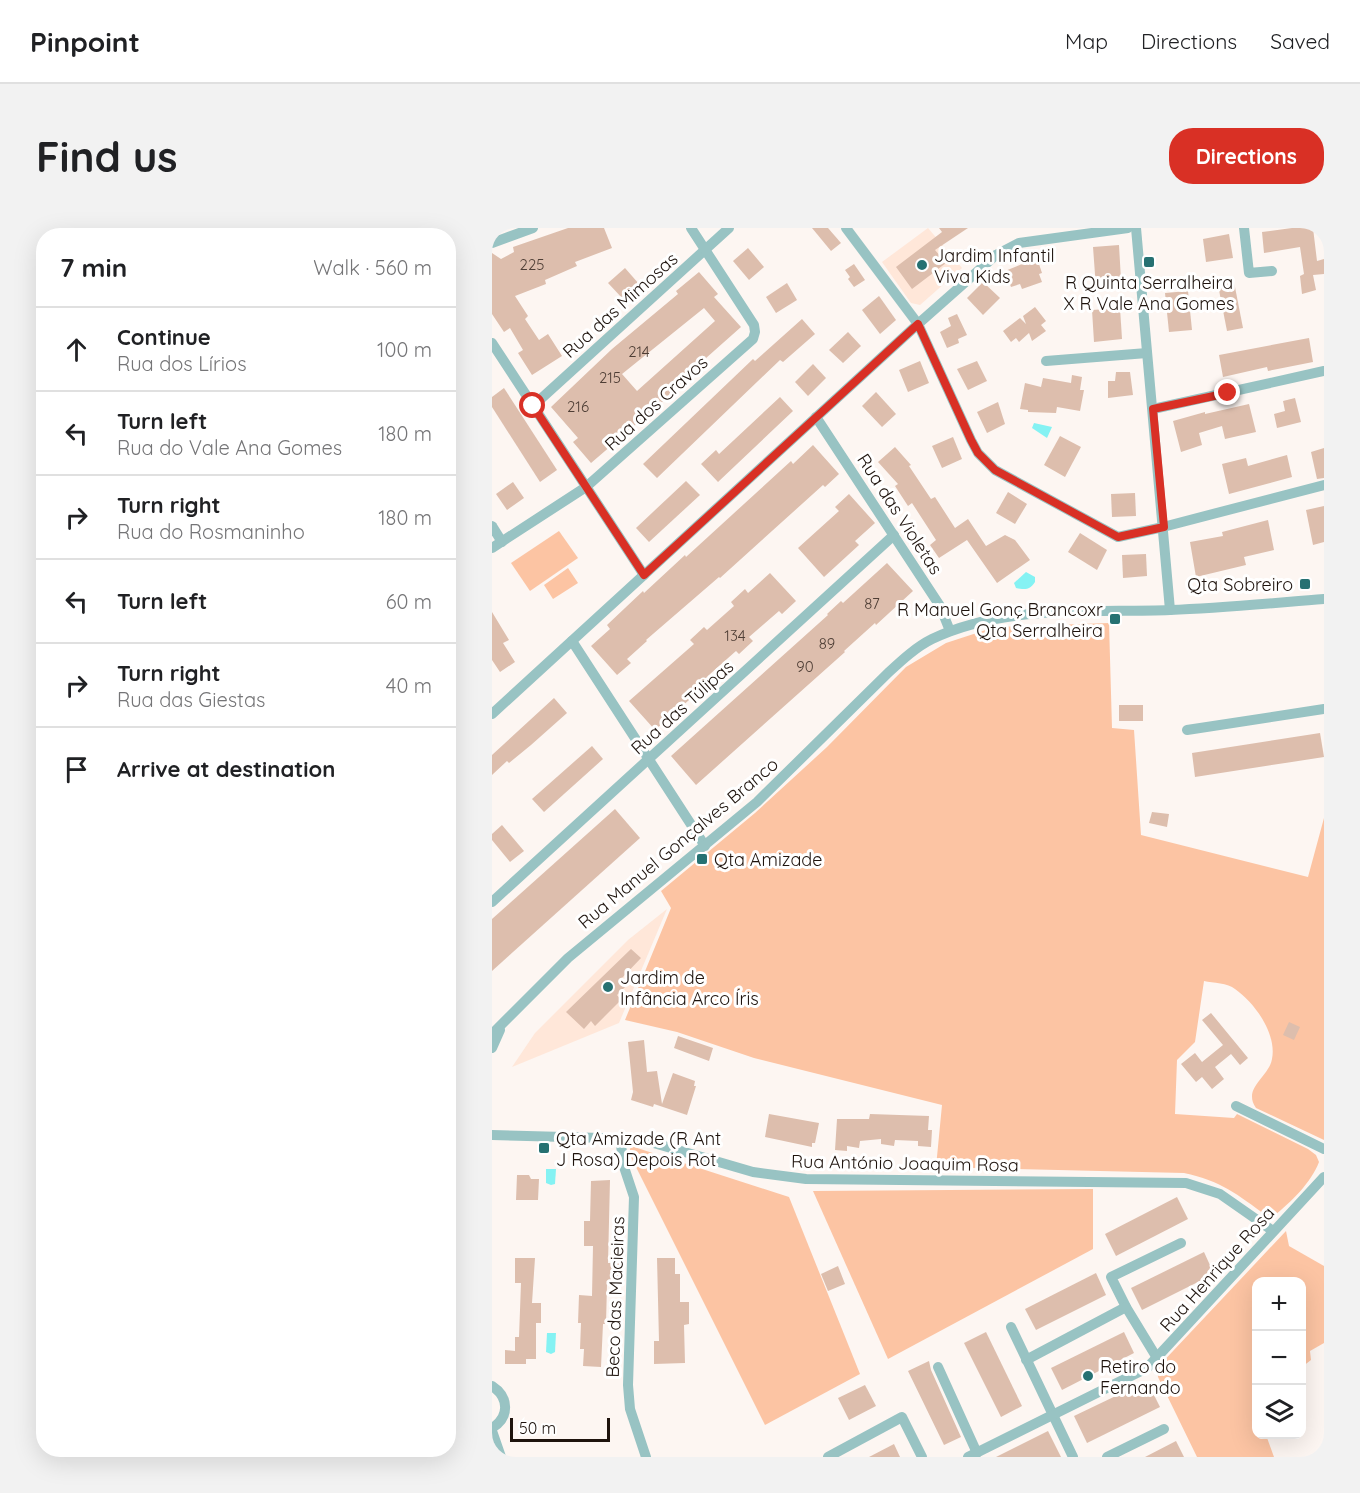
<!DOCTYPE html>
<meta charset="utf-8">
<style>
:root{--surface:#fff;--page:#f2f2f2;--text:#202124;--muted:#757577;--line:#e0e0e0;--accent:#d93025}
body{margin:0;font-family:Quicksand,sans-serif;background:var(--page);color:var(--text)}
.controls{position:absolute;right:18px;bottom:18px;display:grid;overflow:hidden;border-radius:12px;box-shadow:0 6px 24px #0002}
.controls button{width:54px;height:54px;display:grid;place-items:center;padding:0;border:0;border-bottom:2px solid var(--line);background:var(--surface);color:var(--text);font:30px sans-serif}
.scale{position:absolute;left:18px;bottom:15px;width:100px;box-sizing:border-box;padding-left:6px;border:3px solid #1e130d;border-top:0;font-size:16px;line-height:21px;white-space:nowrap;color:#1e130d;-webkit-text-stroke:4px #fff;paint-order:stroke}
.stop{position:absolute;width:18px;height:18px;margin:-14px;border:4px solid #d93025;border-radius:50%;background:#fff}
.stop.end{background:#d93025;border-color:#fff;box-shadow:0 2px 6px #0008}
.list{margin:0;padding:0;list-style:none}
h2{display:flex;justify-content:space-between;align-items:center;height:78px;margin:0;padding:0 24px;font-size:26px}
h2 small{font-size:20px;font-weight:400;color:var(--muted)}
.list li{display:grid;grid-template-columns:39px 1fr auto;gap:18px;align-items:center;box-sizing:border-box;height:84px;padding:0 24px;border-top:2px solid var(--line)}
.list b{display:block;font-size:22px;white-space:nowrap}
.list p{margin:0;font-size:20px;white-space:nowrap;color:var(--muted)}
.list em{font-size:20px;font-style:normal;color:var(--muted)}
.icon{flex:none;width:33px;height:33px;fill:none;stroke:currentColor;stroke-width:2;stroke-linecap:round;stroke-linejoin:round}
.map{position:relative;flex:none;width:832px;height:1229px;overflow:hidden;border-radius:24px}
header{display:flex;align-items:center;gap:36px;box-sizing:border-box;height:84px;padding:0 30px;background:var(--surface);border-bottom:2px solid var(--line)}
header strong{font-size:28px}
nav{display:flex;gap:33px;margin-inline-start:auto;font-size:21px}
.intro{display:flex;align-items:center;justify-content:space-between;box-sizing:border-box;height:144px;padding:0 36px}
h1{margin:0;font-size:42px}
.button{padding:15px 27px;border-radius:24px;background:var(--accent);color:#fff;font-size:21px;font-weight:700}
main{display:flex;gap:36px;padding:0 36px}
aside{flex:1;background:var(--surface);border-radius:24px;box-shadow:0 6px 24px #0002}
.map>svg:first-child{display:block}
.built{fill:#ffe7d9}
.green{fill:#fcc4a3}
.water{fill:#85f2f3}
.building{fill:#ddbead;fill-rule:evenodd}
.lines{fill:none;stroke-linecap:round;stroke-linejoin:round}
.minor{stroke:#98c3c3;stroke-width:10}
.route{stroke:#d93025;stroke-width:8}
.poi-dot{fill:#267172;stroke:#fff;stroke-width:2}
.labels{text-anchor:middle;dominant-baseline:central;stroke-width:6;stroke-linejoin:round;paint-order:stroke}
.number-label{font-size:15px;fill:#4e3e35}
.poi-label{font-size:18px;fill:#1e130d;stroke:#fff;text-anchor:start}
.street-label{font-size:18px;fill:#1e130d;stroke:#fff}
</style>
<header>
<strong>Pinpoint</strong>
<nav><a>Map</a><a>Directions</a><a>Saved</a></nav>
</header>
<div class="intro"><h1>Find us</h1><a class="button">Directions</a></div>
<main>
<aside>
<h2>7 min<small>Walk · 560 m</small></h2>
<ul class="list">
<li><svg class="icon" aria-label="ahead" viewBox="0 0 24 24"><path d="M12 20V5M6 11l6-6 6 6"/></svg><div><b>Continue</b><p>Rua dos Lírios</p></div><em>100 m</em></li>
<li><svg class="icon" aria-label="left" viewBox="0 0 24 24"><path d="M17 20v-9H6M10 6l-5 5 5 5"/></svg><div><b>Turn left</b><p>Rua do Vale Ana Gomes</p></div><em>180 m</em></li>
<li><svg class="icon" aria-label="right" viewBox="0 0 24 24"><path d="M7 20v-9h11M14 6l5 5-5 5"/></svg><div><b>Turn right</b><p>Rua do Rosmaninho</p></div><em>180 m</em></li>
<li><svg class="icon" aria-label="left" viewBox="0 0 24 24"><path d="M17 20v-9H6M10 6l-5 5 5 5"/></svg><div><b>Turn left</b></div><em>60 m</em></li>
<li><svg class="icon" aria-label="right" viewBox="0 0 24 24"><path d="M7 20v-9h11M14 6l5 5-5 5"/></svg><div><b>Turn right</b><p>Rua das Giestas</p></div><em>40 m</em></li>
<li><svg class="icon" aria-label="arrive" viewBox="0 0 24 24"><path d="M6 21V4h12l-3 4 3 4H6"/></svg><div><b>Arrive at destination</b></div></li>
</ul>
</aside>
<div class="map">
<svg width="832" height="1229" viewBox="0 0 832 1229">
<rect width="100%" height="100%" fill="#fdf6f2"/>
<g class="built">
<path d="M436,0L470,40L428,77L419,75L390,34Z"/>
<path d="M175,681L127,795L20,839L43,805L136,712Z"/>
</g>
<g class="green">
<path d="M67,303L86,330L38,363L19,335Z"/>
<path d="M76,340L86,355L61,371L52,357Z"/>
<path d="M617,395L620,500L642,502L649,607L816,649L832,590V912L764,880C750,860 777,849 780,831C785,806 763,775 743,761C736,755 721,755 712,753L703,814L685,832L683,886L742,890L745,886L816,921L824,927L827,934C819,955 799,974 782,988H775C745,966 729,953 692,945L444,939L450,877L262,830L185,804L133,792L179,680L169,663L263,585L335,519L414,439L454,415L503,399Z"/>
<path d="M139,918L297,969L368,1146L273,1197L137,925Z"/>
<path d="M601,961V1021L396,1131L321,963Z"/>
<path d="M794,1003L797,1018L832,1038V1115L818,1123L819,1132L810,1139V1054H764V1170L763,1171L764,1206L774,1207L782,1229H705L666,1149L665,1140Z"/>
</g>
<g class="water">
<path d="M542,195L560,199L555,210L540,200Z"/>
<path d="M534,344L543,349V354C538,362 533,362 524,360L522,355Z"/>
<path d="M54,941H64L63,956L59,957L54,955Z"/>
<path d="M55,1105H64L63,1124L59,1126L54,1124Z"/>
</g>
<g class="building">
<path d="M76,0H112L120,20L83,34L85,38L53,52L54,56L23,68L36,88L33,91L47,112L56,106L70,128L40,147L26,125L31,122L18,100L12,104L0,86V25L9,31L22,24L21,19Z"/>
<path d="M320,0H336L349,15L339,23Z"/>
<path d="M447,0H476L443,22L454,35L446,41L444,40L445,42L420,61L404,39L450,4Z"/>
<path d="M800,0H821L825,33L832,31V46L821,47L824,62L810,66L808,48L812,46L808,19L772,25L770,4Z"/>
<path d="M737,6L741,30L714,34L711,11Z"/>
<path d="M627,17L629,52L617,53V59L604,60L601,19Z"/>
<path d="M256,20L272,39L257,52L241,33Z"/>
<path d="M545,30L550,45L547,46L550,54L530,61L528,56L519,59L513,43Z"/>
<path d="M362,36L373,52L362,59L356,51L358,49L353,42Z"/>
<path d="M133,40L147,56L131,71L116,55Z"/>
<path d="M207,44L226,66L222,69L249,99L187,154L190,157L99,235L81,214L86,210L59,179L120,121L186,66L184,63ZM212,80L223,93L145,163L130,146Z"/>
<path d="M491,54L508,70L491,87L475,70Z"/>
<path d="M742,54L751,100L735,103L726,57Z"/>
<path d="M295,55L305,72L284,85L274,69Z"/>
<path d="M696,63L700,102L677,104L673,65Z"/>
<path d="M387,68L404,92L388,106L370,82Z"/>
<path d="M543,79L554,93L549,97L554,103L540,113L537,105L527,114L524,110L519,114L511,103L528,90L534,96L531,88Z"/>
<path d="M628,80L630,111L602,114L600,82Z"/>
<path d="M465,86L475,107L466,111L467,115L455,120L448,104L459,98L456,90Z"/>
<path d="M310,91L323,106L291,134L288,132L165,250L151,236L261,131L263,133Z"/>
<path d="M356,104L369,118L351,135L337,122Z"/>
<path d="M817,110L821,134L776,143L775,139L731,149L727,127Z"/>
<path d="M428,133L437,155L416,164L407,142Z"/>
<path d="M485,133L495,153L476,162L465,141Z"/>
<path d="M321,136L334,150L316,168L303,154Z"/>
<path d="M624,144H638L641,167L616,170V153H623Z"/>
<path d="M580,147L590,149L588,162H592L588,183L565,179L564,185L536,184V182L528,181L533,155L549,159L551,150L579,155Z"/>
<path d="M12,160L65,242L48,254L0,179V169Z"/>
<path d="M384,164L404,186L390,199L370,178Z"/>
<path d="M288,169L301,183L226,254L209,236L224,222L227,226Z"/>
<path d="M803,170L809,194L785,200L782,186L793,183L791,173Z"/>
<path d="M506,174L513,196L495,205L485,184Z"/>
<path d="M757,176L764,204L733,211L730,198L707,205L710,217L689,224L681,193L713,184V186Z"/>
<path d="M568,208L589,219L573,249L552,237Z"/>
<path d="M461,209L470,231L450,240L440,218Z"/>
<path d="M321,217L347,246L333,259L331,257L228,350L227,349L154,412L155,413L135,431L139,435L125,447L99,418L118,401L115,397L151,363L152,365L193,327L194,329L299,233L301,236Z"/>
<path d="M403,219L419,237L417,238L439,271L443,269L463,300L476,291L494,318L513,307L523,312L538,332L505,355L475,312L447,330L438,317L444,312L420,275L416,278L403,258L406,256L386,234Z"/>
<path d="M832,220V250L825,251L819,224Z"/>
<path d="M795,227L800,249L737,266L730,236L754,230L756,238Z"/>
<path d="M194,253L208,267L157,314L144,300Z"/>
<path d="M21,254L32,270L15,282L4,266Z"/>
<path d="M516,264L535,276L523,296L504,285Z"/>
<path d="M643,265L644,288L620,289L619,266Z"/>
<path d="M357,266L383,295L363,313L367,317L332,349L306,320L347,283L343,279Z"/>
<path d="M832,278V314L821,317L814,282Z"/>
<path d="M776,292L782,322L752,329L754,337L704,349L698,314L731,308L730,304Z"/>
<path d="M588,305L615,322L605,342L576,324Z"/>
<path d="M654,326L655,348L631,350L630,327Z"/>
<path d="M395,335L421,363L384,397L383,395L352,423L353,424L204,557L179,528L336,387L335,386L349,373L351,375Z"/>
<path d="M278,345L304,373L290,386L287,383L257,409L261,413L247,426L244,423L218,446L222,450L163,502L137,473L202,416L198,412L212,399L215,402L242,378L239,374L253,361L256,365Z"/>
<path d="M0,384L17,412L11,415L23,434L8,444L0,432Z"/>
<path d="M62,470L75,485L39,517L17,535L15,533L0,547V527Z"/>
<rect x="627" y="477" width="24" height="16"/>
<path d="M828,505L832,529L703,549L700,525Z"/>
<path d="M100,518L111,531L52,584L40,571Z"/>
<path d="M123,581L148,610L0,743V691Z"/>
<path d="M660,584L677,586L675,599L657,595Z"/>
<path d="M10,597L32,623L18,634L0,612V606Z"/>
<path d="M139,721L149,730L128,752L134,758L125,767L129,772L103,798L99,793L92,801L74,784Z"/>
<path d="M719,785L756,830L748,837L739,826L723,839L732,851L720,861L710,849L704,854L689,836L703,825L710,834L731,817L710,792Z"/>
<path d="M797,794L808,799L802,812L791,807Z"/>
<path d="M186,808L221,820L217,833L182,820Z"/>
<path d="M152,812L155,844L165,843L170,876L181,845L203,853L202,858H204L195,887L162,876L161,879L139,872L141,864L136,814Z"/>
<path d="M277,886L327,895L323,915H320V919L273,909Z"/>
<path d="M378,886L437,888L436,902H440L439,919L426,918V913L403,912L402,918L389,916V911L368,913L367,920L355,918V923L343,922L345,891H377Z"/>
<path d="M25,947H37L39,951H47L46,972H24Z"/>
<path d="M118,952L116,1035H128L127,1056H115L114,1096H111L109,1139L91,1138L92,1121H88L89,1095H86L87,1067L100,1068L101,1018H92V993H98L99,953Z"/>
<path d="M685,969L696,991L624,1028L613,1006Z"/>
<path d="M712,1024L722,1046L650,1082L639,1060Z"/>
<path d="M23,1030H43L40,1075H49V1095H44V1131H34V1136H13V1122L23,1123V1109H27L29,1055H23Z"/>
<path d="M165,1030H183V1046H188V1074H197V1096L192,1097L193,1135L162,1136V1113H167Z"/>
<path d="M346,1038L353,1056L336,1063L329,1046Z"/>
<path d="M604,1045L614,1067L544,1102L533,1081Z"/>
<path d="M494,1104L530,1178L509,1189L472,1115Z"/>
<path d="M632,1104L642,1125L570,1162L559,1140Z"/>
<path d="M437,1133L439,1142L469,1209L452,1217L416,1143Z"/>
<path d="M655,1153L668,1179L595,1215L582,1188Z"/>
<path d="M373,1157L384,1178L357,1192L346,1170Z"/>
<path d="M556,1203L569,1229H504Z"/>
<path d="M684,1213L692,1229H653Z"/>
<path d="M402,1216L408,1229H377Z"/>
</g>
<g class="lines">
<g class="minor">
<path d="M354,0L426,96L479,212L486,225L503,242L626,309L671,299L832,257"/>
<path d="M644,0L678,382"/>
<path d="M752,0L757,45L780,43"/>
<path d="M0,15L41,0"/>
<path d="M0,115L152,347"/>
<path d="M554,133L655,125"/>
<path d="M41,178L237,0"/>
<path d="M661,181L832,143"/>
<path d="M324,189L448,378L458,403"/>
<path d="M0,298L10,314"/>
<path d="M0,320L94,259L261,111L263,104L262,97L199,0"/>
<path d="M80,413L213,618"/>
<path d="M0,486L426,96L504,27L527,15L636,0"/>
<path d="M695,502L832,481"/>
<path d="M0,674L402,307"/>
<path d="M0,806L76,730L265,574L397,444C410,432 424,419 440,411C513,376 600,385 678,382C729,380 781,375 832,371"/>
<path d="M0,820L8,802"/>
<path d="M744,878L832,921"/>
<path d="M0,907L148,911L261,944L314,951L694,955L728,966L781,1003"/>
<path d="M128,910L132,939L142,969L136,1157L138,1181L154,1229"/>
<path d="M519,1099L581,1229"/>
<path d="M665,1130L634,1079L619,1049L689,1015"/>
<path d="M534,1132L634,1079"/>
<path d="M446,1139L485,1225"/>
<path d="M0,1158C17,1169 18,1189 0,1200"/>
<path d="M0,1203L9,1229"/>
<path d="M336,1229L410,1189L430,1229"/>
<path d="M476,1229L655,1140L832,949"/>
<path d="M615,1229L672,1201"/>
</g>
</g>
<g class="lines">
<path class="route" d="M41,178L152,347L426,96L479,212L486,225L503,242L626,309L672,299L661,181L736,165"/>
</g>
<g class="poi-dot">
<rect x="651" y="28" width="12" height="12" rx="3"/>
<circle cx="430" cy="37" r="6"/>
<rect x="807" y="350" width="12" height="12" rx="3"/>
<rect x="617" y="385" width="12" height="12" rx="3"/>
<rect x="204" y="625" width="12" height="12" rx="3"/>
<circle cx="116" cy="759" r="6"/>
<rect x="46" y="914" width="12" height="12" rx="3"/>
<circle cx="596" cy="1148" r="6"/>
</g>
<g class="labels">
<g class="number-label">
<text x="40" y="36">225</text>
<text x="147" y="123">214</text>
<text x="118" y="149">215</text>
<text x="86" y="178">216</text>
<text x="380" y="375">87</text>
<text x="243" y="407">134</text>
<text x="335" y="415">89</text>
<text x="313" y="438">90</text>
</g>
<g class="poi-label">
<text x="442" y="27">Jardim Infantil<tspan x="442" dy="21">Viva Kids</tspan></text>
<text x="657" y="54" text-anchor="middle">R Quinta Serralheira<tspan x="657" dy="21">X R Vale Ana Gomes</tspan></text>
<text x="801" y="356" text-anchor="end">Qta Sobreiro</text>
<text x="611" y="381" text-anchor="end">R Manuel Gonç Brancoxr<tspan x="611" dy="21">Qta Serralheira</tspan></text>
<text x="222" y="631">Qta Amizade</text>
<text x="128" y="749">Jardim de<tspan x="128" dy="21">Infância Arco Íris</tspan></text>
<text x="64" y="910">Qta Amizade (R Ant<tspan x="64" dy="21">J Rosa) Depois Rot</tspan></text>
<text x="608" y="1138">Retiro do<tspan x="608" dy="21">Fernando</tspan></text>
</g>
<g class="street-label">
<text transform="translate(128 77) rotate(-42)">Rua das Mimosas</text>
<text transform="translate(164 175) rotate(-42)">Rua dos Cravos</text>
<text transform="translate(408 286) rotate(57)">Rua das Violetas</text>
<text transform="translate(190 479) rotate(-42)">Rua das Túlipas</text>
<text transform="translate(186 615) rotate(-40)">Rua Manuel Gonçalves Branco</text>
<text transform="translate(413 935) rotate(1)">Rua António Joaquim Rosa</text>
<text transform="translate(725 1041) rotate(-48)">Rua Henrique Rosa</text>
<text transform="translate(123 1069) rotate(-88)">Beco das Macieiras</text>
</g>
</g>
</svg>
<div class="controls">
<button>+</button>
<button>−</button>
<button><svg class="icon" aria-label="layers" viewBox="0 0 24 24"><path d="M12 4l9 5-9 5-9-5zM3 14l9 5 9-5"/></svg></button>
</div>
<div class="scale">50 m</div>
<div class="stop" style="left:41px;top:178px"></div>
<div class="stop end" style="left:736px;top:165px"></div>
</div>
</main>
